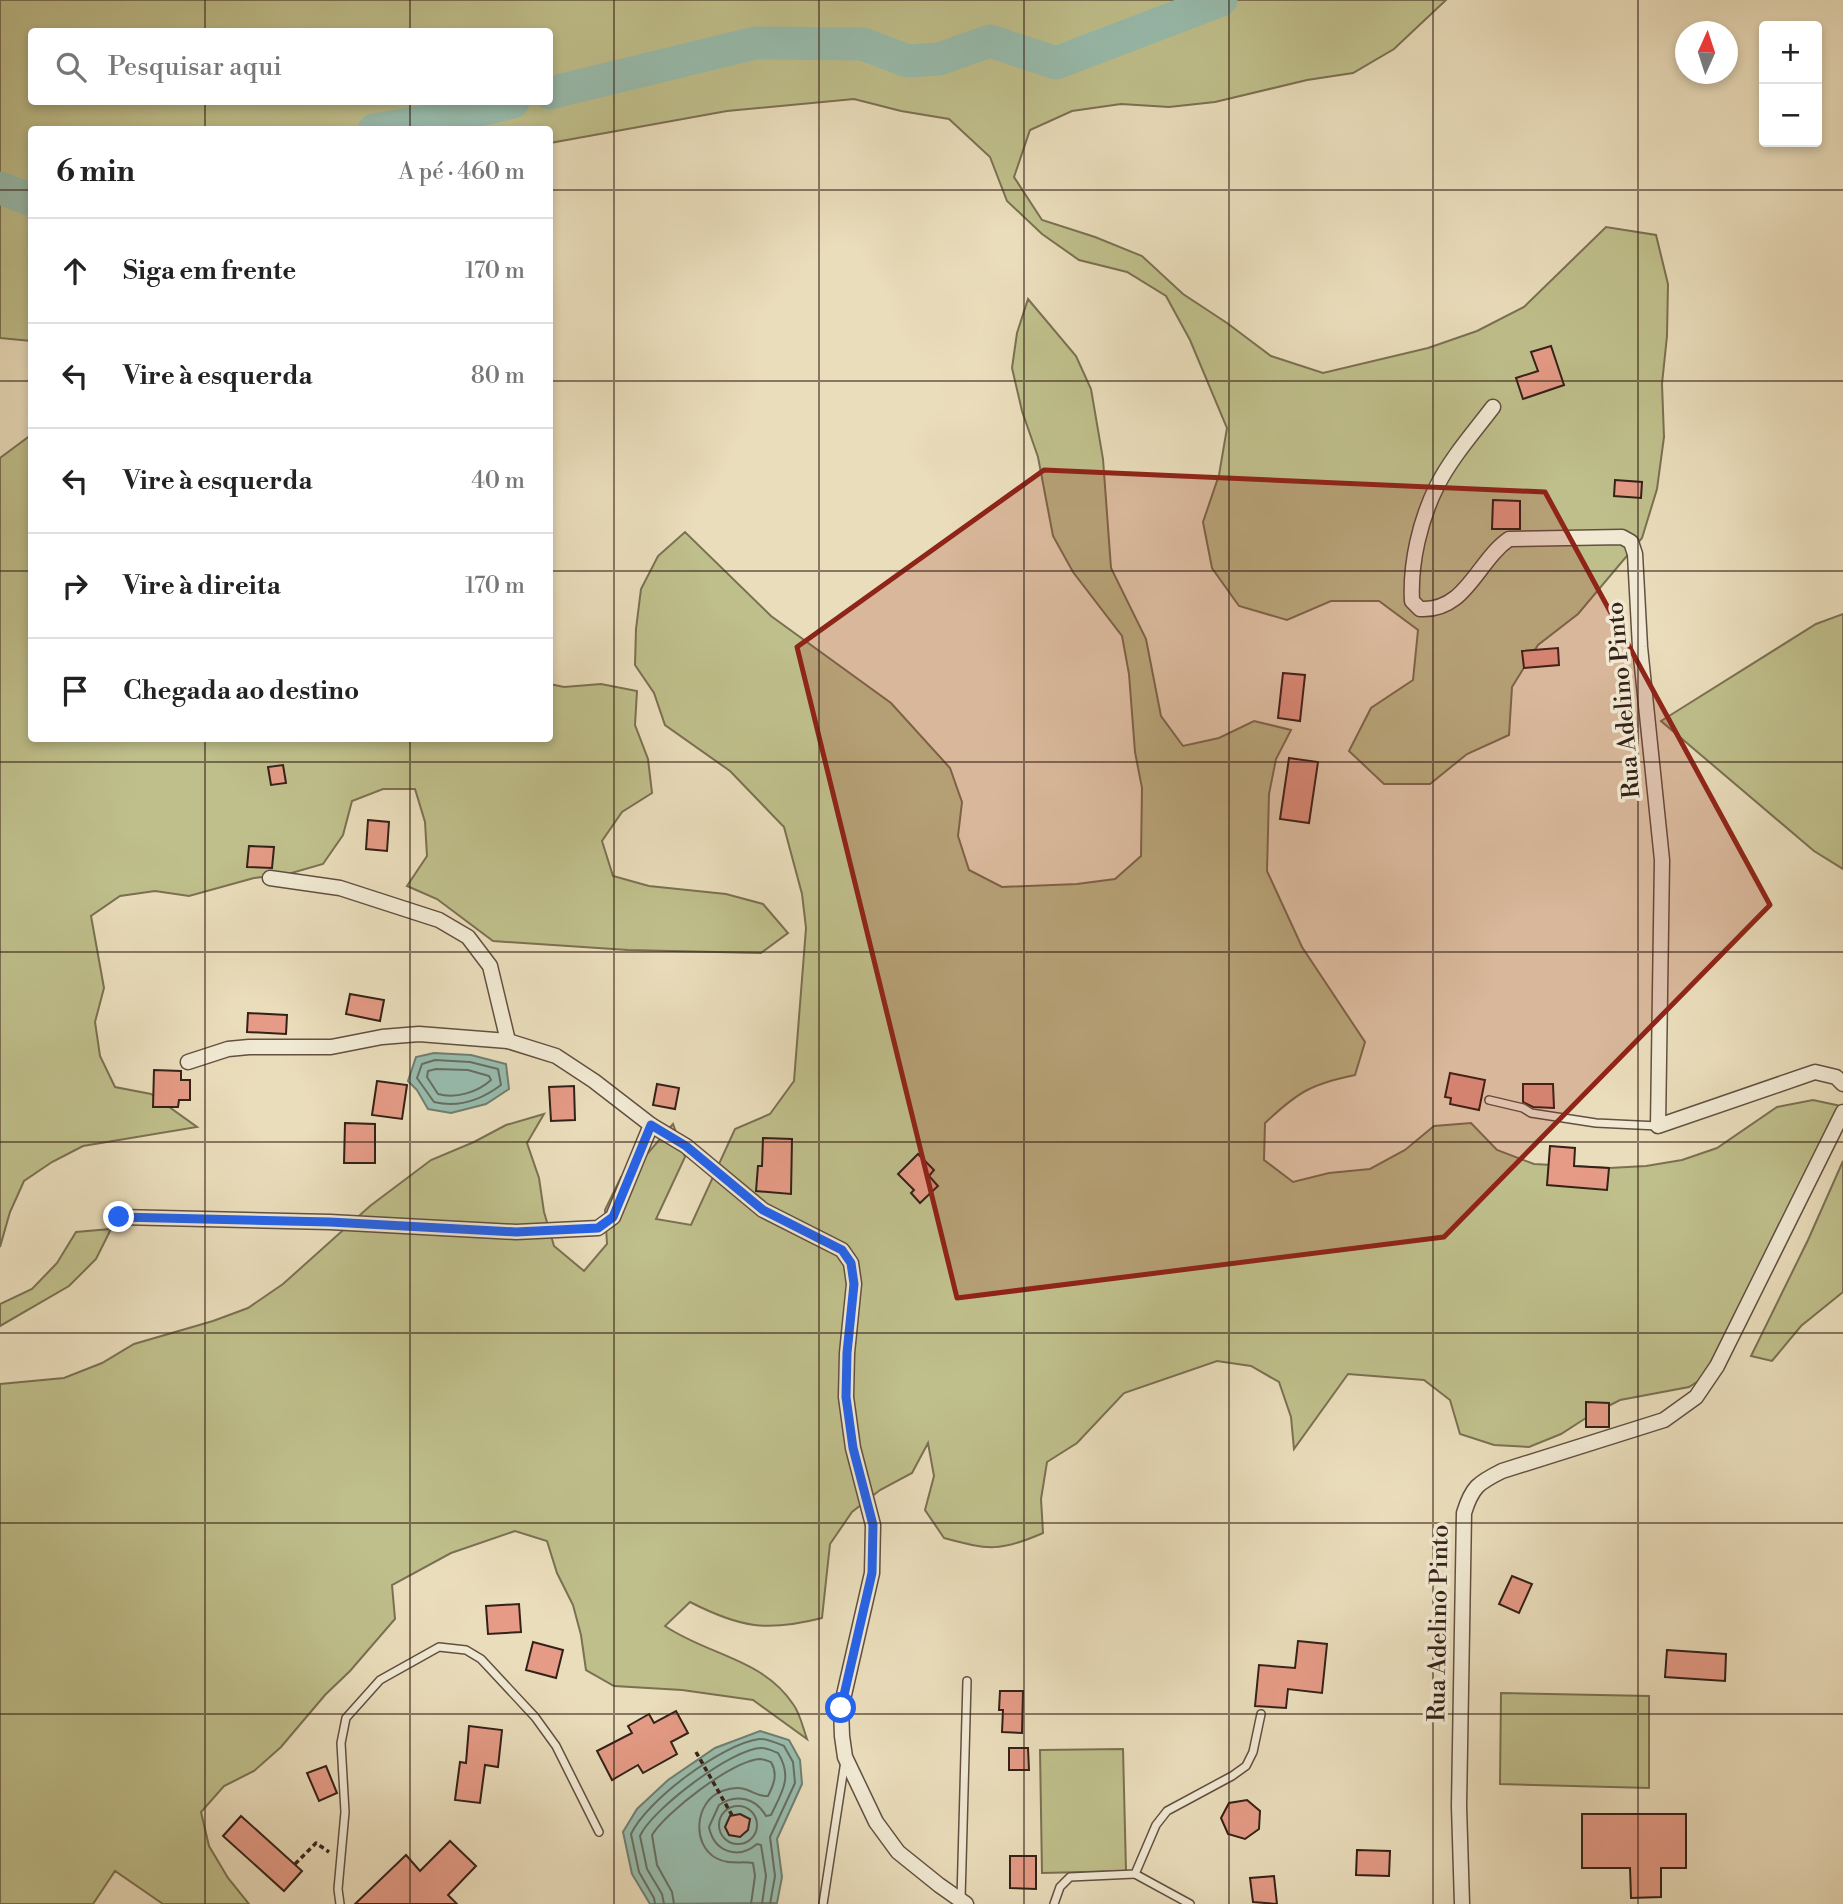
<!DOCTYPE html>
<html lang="pt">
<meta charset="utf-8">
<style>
:root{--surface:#fff;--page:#f2f2f2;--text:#222;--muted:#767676;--line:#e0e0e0}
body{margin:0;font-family:"Libre Bodoni",serif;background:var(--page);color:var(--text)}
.controls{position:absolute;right:21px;top:21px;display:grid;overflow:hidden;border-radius:7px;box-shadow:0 4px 10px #0003}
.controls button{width:63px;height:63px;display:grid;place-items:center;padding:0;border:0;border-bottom:2px solid var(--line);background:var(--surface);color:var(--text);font:35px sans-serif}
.compass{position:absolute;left:1675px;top:21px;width:63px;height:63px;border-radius:50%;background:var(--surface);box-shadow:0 4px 10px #0003;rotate:3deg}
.stop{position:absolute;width:21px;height:21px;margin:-16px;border:5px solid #2563eb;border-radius:50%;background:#fff}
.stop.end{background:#2563eb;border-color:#fff;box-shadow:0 2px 7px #0008}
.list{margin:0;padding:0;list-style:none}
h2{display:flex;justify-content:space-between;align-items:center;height:91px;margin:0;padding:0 28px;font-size:30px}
h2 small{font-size:23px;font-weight:400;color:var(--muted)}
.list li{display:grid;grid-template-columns:46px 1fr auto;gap:21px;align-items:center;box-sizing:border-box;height:105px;padding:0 28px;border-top:2px solid var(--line)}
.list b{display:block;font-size:26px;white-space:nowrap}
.list em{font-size:23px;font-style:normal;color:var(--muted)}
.icon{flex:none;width:38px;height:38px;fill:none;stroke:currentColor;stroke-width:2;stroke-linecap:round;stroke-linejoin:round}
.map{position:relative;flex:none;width:1843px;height:1904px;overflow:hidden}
.search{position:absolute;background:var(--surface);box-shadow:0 4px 10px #0003;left:28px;top:28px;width:525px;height:77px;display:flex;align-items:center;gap:18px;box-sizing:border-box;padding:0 24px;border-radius:7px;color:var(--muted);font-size:26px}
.panel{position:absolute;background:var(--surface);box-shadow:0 4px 10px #0003;left:28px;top:126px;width:525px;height:616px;border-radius:7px}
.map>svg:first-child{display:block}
.green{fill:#bfbf8b;stroke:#7a7052;stroke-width:2;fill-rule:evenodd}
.water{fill:#98bcad;stroke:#707e71;stroke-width:2}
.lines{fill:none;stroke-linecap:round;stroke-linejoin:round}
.shore{stroke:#666e62;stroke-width:2}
.river{stroke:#98bcad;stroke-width:33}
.building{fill:#e59b86;stroke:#342118;stroke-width:2}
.lane-casing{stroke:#625041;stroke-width:10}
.street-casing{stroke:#625041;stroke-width:17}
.path{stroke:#342118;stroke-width:3.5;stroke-dasharray:5 3.5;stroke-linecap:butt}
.lane{stroke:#f1e9d3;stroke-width:7}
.street{stroke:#f1e9d3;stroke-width:14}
.route{stroke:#2563eb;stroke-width:9}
.marked{fill:#8f2418;fill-opacity:0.2;stroke:#8f2418;stroke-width:5;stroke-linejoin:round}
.grid{fill:none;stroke:#342118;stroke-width:2;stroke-opacity:0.55}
.labels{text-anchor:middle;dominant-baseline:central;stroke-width:7;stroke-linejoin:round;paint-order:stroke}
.street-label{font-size:24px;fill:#342118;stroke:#f1e9d3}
</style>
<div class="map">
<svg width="1843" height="1904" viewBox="0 0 1843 1904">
<rect width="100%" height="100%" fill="#eaddbb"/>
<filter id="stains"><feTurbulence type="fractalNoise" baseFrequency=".00286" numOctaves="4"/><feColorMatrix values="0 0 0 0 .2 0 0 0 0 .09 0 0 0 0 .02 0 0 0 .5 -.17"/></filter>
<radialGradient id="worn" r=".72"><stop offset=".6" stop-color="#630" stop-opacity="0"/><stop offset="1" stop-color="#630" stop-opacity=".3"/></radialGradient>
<g class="green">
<path d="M0,0H1446L1394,49L1353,73L1307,80L1215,102L1169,107L1121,104L1072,111L1030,130L1014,177L1042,220L1095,237L1142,256L1183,294L1227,323L1271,356L1323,373L1428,348L1477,331L1524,307L1606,227L1656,235L1668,284L1667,336L1662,384L1664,437L1657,489L1642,538L1578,614L1538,645L1512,687L1509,735L1467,754L1430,784H1384L1349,751L1371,708L1413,680L1418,630L1379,601H1331L1287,620L1239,606L1212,568L1203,522L1219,475L1227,428L1190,340L1166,296L1127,272L1079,260L1042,234L1007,201L990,157L949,119L901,111L854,99L727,111L550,143V130H32L31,341L0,338ZM32,32H550V102H32Z"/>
<path d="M1028,299L1076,356L1091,389L1103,459L1111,568L1146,639L1161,716L1183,746L1219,738L1254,721L1291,730L1276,759L1269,794L1267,871L1302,947L1365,1042L1355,1075C1311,1084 1298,1092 1265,1123L1264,1160L1293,1182L1329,1173L1370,1169L1405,1150L1434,1126L1471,1123L1497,1150L1534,1164L1609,1168L1646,1166L1682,1160L1717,1148L1777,1107L1813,1100L1841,1106L1703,1378L1689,1387L1620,1400L1589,1416L1561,1434L1529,1447L1494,1445L1460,1434L1450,1400L1424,1380L1348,1374L1294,1449L1291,1417L1279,1382L1251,1366L1217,1361L1124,1393L1077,1443L1047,1462L1041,1499L1043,1533C1000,1552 988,1550 944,1538L925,1510L934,1476L928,1443L912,1473L880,1490L852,1512L830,1544L822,1618C767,1632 741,1628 690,1602L665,1626C707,1655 762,1658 793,1704C800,1713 803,1728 807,1739L753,1700L682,1690L614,1686L586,1670L581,1635L573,1605L557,1573L547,1541L515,1531L451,1553L392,1585L395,1619L350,1671L325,1695L281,1747L254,1771L224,1786L201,1812L209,1846L228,1878L249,1904H163L115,1871L93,1904H0V1384L64,1378L102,1363L134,1344L213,1321L248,1308L283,1284L370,1206L431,1160L474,1142L506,1125L544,1114L527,1143L539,1178L544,1212L554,1246L584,1271L607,1244L605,1210L621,1177L648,1153L673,1124L685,1157L656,1219L691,1225L735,1129L770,1114L794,1081L806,928L802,894L784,827L730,771L665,725L654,693L635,665L636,629L641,589L658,556L685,532L771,616L891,703L950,768L962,802L958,836L969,870L1002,887L1077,884L1115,879L1141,856L1142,788L1135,752L1129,674L1122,636L1073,572L1053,536L1038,457L1022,411L1012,368L1017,333Z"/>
<path d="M31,435L32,738H550V684L564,687L601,684L637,691L635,725L648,759L652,793L622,812L602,841L613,876L649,886L726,894L763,904L788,933L761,953L628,950L493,941L437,899L407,886L427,856L425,822L415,789H383L352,801L343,835L323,864L288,874L254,878L189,896L155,891L120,896L91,916L104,988L95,1022L100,1056L115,1087L151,1094L197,1127L83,1146L52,1162L24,1181L10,1212L0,1247V458Z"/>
<path d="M1843,614V869L1814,851L1661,721L1816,624Z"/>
<path d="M1843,1161V1292L1801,1326L1772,1361L1751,1356L1808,1240Z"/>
<path d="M111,1229L96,1259L69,1286L0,1326V1304L32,1289L57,1263L76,1232Z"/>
<path d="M1501,1693L1649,1696V1788L1500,1784Z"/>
<path d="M1123,1749L1126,1871L1042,1873L1040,1750Z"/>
</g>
<g class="water">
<path d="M434,1053L471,1055L506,1064L509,1089L486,1104L451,1113L428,1109L417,1090L408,1081L416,1057Z"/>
<path d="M760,1731L789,1740L800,1760L802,1784L777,1839L782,1877L777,1903L650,1904L632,1874L623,1832L637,1809L668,1780L715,1748Z"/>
</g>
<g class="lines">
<g class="shore">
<path d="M435,1060L470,1062L498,1069L501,1085C481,1100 458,1108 434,1102L417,1078L422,1064Z"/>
<path d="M436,1069L468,1070L489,1076L491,1080C478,1092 456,1099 438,1094L427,1077L428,1071Z"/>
<circle cx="738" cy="1825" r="19"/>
<path d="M655,1904L654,1898L639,1872L631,1834C646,1801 722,1744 759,1739C766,1738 777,1743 784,1746L793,1762L795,1783L770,1837L775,1876L770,1904"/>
<path d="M664,1904L662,1894L647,1869L640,1836C651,1810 734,1747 762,1748C767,1748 773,1751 778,1753C793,1777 782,1792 771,1815L766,1816C756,1798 736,1793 719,1805L709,1827C714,1852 738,1860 757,1844L761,1845L766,1876L762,1904"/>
<path d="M674,1904L672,1892L657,1865L652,1835C666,1812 732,1761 760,1759C763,1759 768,1761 771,1762C778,1774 774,1784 768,1796C752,1797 748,1782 722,1791C695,1801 691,1844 716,1858C728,1865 742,1861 753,1863L755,1876L751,1904"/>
</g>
<g class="river">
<path d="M550,93L755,43L863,44L908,61L939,59L990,41L1056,63L1221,0"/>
<path d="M374,130L451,117L513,102"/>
<path d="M0,188L32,200"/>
</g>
</g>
<g class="building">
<path d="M1551,346L1564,385L1523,399L1516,378L1538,371L1531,352Z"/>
<path d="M1615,480L1642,482L1641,498L1614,496Z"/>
<path d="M1493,500L1520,501V529H1492Z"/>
<path d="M1558,648L1559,665L1524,668L1522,651Z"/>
<path d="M1283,673L1305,675L1300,721L1278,718Z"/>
<path d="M1289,758L1318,762L1309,823L1280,819Z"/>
<path d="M283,765L286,783L271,785L268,767Z"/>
<path d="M368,820L389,822L387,851L366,849Z"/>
<path d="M249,846L274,847L272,868L247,867Z"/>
<path d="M350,994L384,1000L380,1021L346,1014Z"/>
<path d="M248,1013L287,1015L286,1034L247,1032Z"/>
<path d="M154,1070L181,1071V1080H190V1100H179L178,1107H153Z"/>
<path d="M1450,1073L1485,1080L1479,1110L1450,1104L1451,1098L1445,1097Z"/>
<path d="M377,1081L407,1085L402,1119L372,1115Z"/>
<path d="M657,1084L679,1088L675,1109L653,1105Z"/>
<path d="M1523,1084H1553L1554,1108L1533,1107L1523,1102Z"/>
<path d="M574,1086L575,1120L551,1121L549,1087Z"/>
<path d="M345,1123L375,1124V1163H344Z"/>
<path d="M763,1138L792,1139L791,1194L756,1191L758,1166H762Z"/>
<path d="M1550,1146L1575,1148L1574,1166L1609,1168L1607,1190L1547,1185Z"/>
<path d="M918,1154L934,1170L929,1176L938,1186L920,1203L911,1193L914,1190L898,1174Z"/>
<path d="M1586,1402L1609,1403V1427H1586Z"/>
<path d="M1512,1576L1532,1584L1519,1613L1499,1604Z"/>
<path d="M519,1604L521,1632L488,1634L486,1606Z"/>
<path d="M1298,1641L1327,1644L1322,1693L1288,1689L1286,1708L1255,1706L1259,1665L1295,1668Z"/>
<path d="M533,1642L563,1650L556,1678L526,1670Z"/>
<path d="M1667,1650L1726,1654L1725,1681L1665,1677Z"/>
<path d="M1000,1691H1023L1022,1733L1002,1732L1003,1710H999Z"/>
<path d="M676,1711L688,1733L671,1742L677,1754L643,1773L638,1765L612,1780L597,1751L632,1733L628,1726L649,1714L654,1723Z"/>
<path d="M469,1726L502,1730L498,1767L485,1765L480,1803L455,1800L460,1762L466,1763Z"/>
<path d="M1009,1748H1028L1029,1770H1009Z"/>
<path d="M326,1766L337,1793L319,1801L307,1773Z"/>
<path d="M1247,1800L1260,1811L1259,1829L1245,1839L1228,1834L1221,1818L1229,1803Z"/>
<path d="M740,1814L750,1819L748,1830L740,1837L729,1835L725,1827L730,1816Z"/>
<path d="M1582,1814H1686V1868H1661V1897L1631,1898L1630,1868H1582Z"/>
<path d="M241,1816L302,1871L284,1891L223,1836Z"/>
<path d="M450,1841L476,1866L448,1895L457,1904H355L406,1855L420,1871Z"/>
<path d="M1357,1850L1390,1851L1389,1876L1356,1875Z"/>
<path d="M1010,1856H1036V1889L1010,1888Z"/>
<path d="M1274,1876L1277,1904L1253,1902L1250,1878Z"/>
</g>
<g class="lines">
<g class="lane-casing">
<g id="lane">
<path d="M1489,1100L1523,1108L1531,1113L1596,1123L1658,1126"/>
<path d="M1135,1874L1190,1904"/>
<path d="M961,1899L967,1681"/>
<path d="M340,1904L338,1889L345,1812L341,1743L346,1718L380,1680L439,1647L466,1650L481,1659L535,1717L556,1746L599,1832"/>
<path d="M823,1904L845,1761"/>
<path d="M1054,1904L1060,1887L1070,1877L1135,1874L1156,1825L1167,1811L1232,1776L1246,1766L1253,1752L1261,1714"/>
</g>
</g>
<g class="street-casing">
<g id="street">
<path d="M1493,407C1474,432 1451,458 1437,486C1420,520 1410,563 1412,601L1420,609C1466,612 1477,561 1509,539L1622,537L1631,542L1635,554L1640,647L1662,860L1658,1126L1815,1072L1836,1077L1843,1084"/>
<path d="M270,878L340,888L439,920L468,937L490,966L508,1041"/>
<path d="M188,1062L228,1049L249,1047H331L382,1037L419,1034L508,1041L556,1056L594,1081L651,1125L686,1146L763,1210L842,1250L851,1263L854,1284L847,1353L846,1397L853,1448L873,1525L872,1573L841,1708L842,1736L845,1757L876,1822L898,1852L939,1885L966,1904"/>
<path d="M119,1217L330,1222L516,1232L598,1228L613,1217L651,1125"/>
<path d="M1462,1904L1459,1806L1464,1513C1472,1487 1478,1483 1502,1471L1664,1420L1696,1397L1717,1366L1843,1112"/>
</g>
</g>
<g class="path">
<path d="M696,1752L733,1817"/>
<path d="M295,1864L316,1843L329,1852"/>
</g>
<use href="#lane" class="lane"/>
<use href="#street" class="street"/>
</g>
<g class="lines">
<path class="route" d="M119,1217L330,1222L516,1232L598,1228L613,1217L651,1125L686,1146L763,1210L842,1250L851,1263L854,1284L847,1353L846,1397L853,1448L873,1525L872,1573L841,1708"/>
</g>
<path class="marked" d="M1044,470L1545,492L1770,905L1444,1237L957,1298L797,647Z"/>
<path class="grid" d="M205,0V32M410,0V32M614,0V1904M819,0V1904M1024,0V1904M1229,0V1904M1433,0V1904M1638,0V1904M205,102V130M410,102V130M0,190H32M550,190H1843M0,381H32M550,381H1843M0,571H32M550,571H1843M205,738V1904M410,738V1904M0,762H1843M0,952H1843M0,1142H1843M0,1333H1843M0,1523H1843M0,1714H1843"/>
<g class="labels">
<g class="street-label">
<text transform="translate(1624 700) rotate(-95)">Rua Adelino Pinto</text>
<text transform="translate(1439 1623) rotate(-89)">Rua Adelino Pinto</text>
</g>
</g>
<rect width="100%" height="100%" filter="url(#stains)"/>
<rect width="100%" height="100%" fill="url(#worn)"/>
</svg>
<div class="controls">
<button>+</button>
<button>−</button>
</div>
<svg class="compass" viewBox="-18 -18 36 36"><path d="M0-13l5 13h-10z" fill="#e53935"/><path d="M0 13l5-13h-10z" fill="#767676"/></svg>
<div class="stop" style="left:841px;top:1708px"></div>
<div class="stop end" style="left:119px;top:1217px"></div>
<div class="search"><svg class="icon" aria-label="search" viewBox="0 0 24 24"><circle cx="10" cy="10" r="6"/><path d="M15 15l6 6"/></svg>Pesquisar aqui</div>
<section class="panel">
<h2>6 min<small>A pé · 460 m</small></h2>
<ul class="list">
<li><svg class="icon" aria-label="ahead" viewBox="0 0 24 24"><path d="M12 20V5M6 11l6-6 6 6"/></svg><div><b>Siga em frente</b></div><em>170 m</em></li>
<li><svg class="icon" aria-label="left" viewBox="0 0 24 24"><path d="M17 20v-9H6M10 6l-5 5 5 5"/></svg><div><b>Vire à esquerda</b></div><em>80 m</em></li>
<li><svg class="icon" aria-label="left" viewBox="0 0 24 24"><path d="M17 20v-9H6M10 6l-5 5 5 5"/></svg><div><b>Vire à esquerda</b></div><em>40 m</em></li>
<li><svg class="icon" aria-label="right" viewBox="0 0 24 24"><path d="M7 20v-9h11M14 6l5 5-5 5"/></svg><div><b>Vire à direita</b></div><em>170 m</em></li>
<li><svg class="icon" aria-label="arrive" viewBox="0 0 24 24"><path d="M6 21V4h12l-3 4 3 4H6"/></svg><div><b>Chegada ao destino</b></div></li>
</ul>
</section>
</div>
